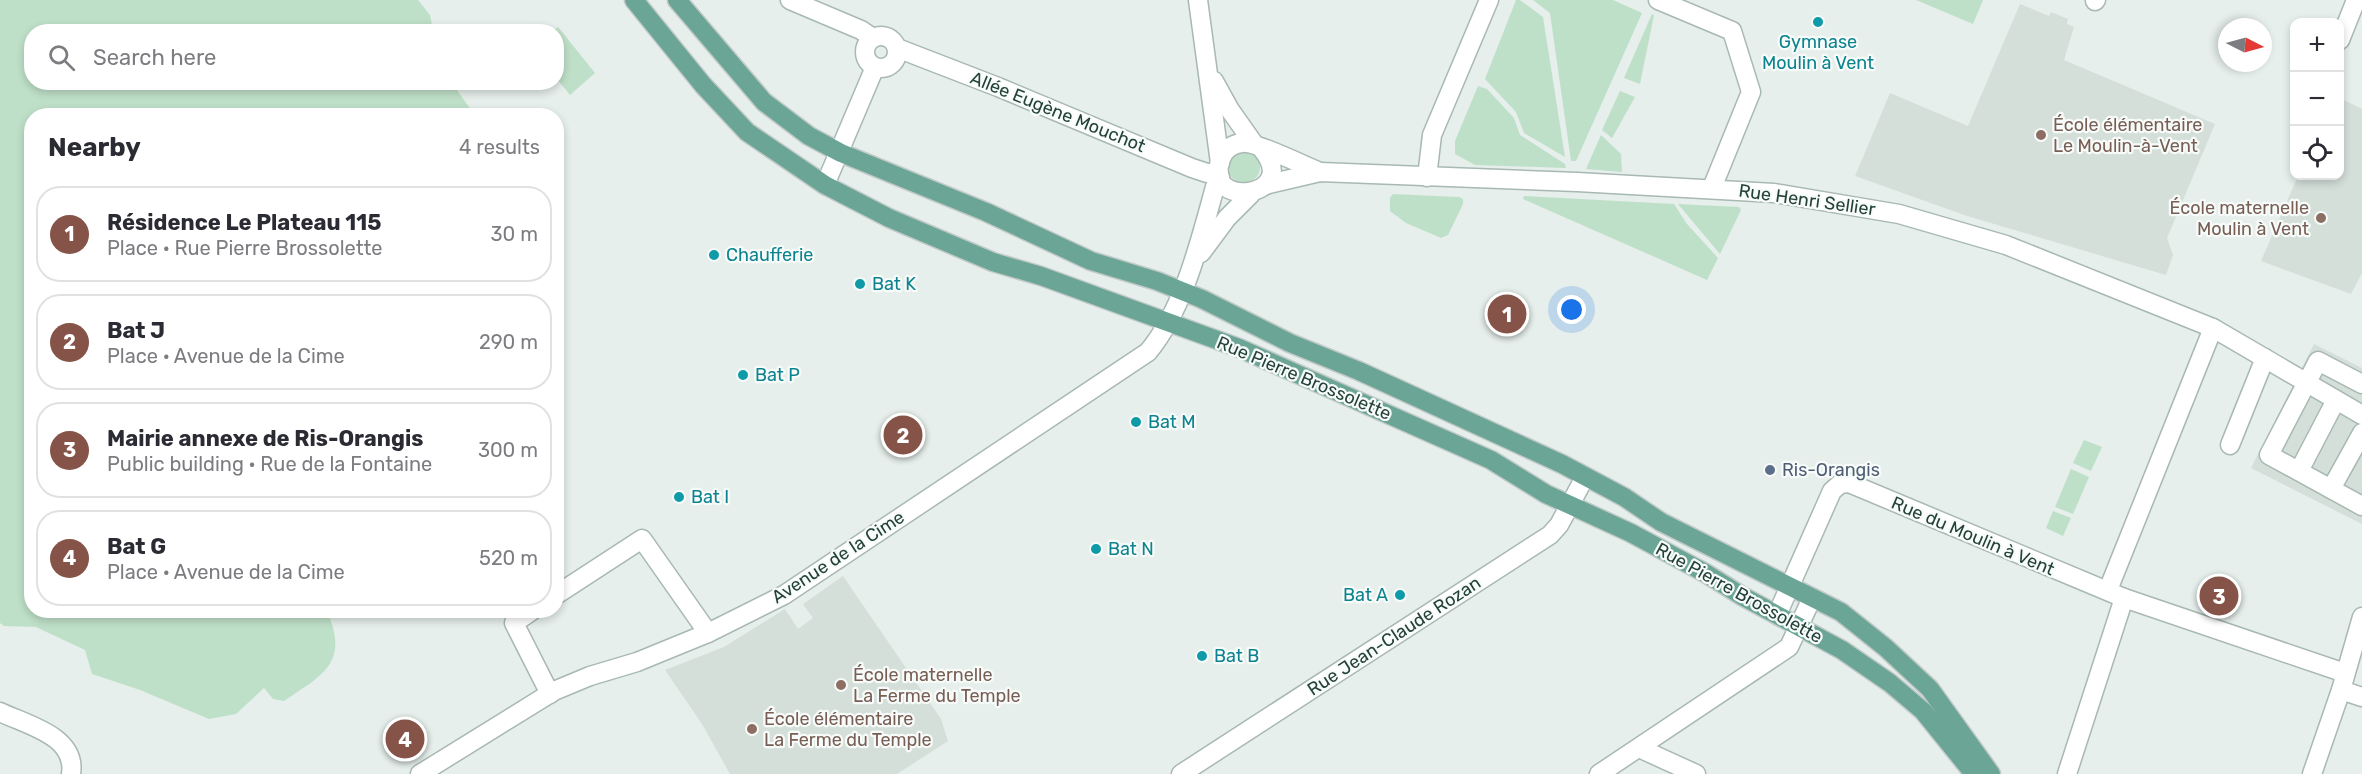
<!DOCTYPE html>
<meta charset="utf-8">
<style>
:root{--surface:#fff;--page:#f2f2f3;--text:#2b2b33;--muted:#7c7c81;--line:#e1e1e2;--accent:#855347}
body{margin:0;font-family:Rubik,sans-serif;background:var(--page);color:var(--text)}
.controls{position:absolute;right:18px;top:18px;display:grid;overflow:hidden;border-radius:12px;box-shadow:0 3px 9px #0003}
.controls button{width:54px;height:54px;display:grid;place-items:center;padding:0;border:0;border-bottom:2px solid var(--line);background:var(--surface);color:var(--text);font:30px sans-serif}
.compass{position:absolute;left:2218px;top:18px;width:54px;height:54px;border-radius:50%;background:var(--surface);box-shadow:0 3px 9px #0003;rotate:96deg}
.you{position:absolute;left:1572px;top:310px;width:21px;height:21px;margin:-15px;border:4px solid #fff;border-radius:50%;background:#1a73e8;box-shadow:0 0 0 9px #1a73e833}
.badge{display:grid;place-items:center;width:39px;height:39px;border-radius:50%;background:var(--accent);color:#fff;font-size:20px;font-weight:700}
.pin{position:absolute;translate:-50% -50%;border:3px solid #fff;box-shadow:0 2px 6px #0006}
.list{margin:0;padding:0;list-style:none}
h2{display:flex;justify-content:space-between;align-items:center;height:78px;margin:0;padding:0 24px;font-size:26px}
h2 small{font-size:20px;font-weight:400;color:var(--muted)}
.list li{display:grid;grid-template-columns:39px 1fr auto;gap:18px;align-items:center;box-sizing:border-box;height:96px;margin:0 12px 12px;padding:0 12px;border:2px solid var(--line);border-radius:24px}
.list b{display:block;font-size:22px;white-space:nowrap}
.list p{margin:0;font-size:20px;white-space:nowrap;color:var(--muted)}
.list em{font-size:20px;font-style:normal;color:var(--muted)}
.icon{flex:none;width:33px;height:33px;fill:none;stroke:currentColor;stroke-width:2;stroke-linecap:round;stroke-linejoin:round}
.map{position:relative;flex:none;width:2362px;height:774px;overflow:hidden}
.search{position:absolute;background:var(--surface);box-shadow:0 3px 9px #0003;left:24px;top:24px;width:540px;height:66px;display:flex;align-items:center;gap:15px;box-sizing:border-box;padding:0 21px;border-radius:24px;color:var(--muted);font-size:22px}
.panel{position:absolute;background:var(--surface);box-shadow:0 3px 9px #0003;left:24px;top:108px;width:540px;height:510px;border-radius:24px}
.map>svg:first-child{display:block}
.built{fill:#d4dfda}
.green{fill:#bfe0c8}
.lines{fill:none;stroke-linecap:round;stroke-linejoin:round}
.minor-casing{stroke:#a8b8b2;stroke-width:21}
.major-casing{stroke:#c2cac8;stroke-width:21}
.minor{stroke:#fff;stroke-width:18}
.major{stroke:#6aa596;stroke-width:18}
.culture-dot{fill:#0f9aa8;stroke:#f7fbf9;stroke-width:2}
.education-dot{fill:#8d6e63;stroke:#f7fbf9;stroke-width:2}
.service-dot{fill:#5c6f8a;stroke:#f7fbf9;stroke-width:2}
.labels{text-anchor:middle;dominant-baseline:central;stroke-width:4.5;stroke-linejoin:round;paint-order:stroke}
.culture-label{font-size:18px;fill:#0d838f;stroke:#f7fbf9;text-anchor:start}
.street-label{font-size:18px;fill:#24423a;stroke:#f7fbf9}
.education-label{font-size:18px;fill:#785e54;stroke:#f7fbf9;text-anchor:start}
.service-label{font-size:18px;fill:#4e5e75;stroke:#f7fbf9;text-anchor:start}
</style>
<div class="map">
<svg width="2362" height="774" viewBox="0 0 2362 774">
<rect width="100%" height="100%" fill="#e6efeb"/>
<g class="built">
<path d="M2020,4L2049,16L2051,12L2068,19L2067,24L2074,27L2064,60L2215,124L2167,238L2173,255L2166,275L1967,216L1855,176L1890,93L1968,126Z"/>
<path d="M2340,98L2362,109V273L2351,294L2261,261L2298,176H2340Z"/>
<path d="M2314,344L2362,368V524L2251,468Z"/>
<path d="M843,576L941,719L948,741L897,774H730L702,724L665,670L724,647L785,609L798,629L813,618L803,604Z"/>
</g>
<g class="green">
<path d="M0,0H418L430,15L433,31L32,32V82L452,83L474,114L32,116V610L327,611C349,662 325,674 284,701L273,699L264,688L236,714L209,719L140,690L92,674L85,650L36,627L4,626L0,623Z"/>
<path d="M1516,0H1520L1543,17L1565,157L1524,133L1516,112L1485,79Z"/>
<path d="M1533,0H1613L1642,13L1576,161H1571L1550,13Z"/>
<path d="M1916,0H1983L1973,24Z"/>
<path d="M1652,14L1654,15L1640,84L1624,78Z"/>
<path d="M558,27L595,73L570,95L557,79L556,32L553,31Z"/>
<path d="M2227,37V63L2221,58L2218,49Z"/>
<path d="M1478,86L1487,89L1514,118L1520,135L1565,164L1566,168L1475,165L1455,154V141Z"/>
<path d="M1620,91L1635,97L1612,138L1602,130Z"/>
<path d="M1601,135L1621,154L1622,172L1586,169Z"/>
<circle cx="1244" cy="167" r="16"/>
<path d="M1393,194L1459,197L1463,199V204L1448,235L1441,238L1406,223L1390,211V198Z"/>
<path d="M1524,196L1674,204L1687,224L1718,258L1707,280L1523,199Z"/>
<path d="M1678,204L1739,207L1741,210L1720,254Z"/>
<path d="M2084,440L2102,447L2091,471L2073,463Z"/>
<path d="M2071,469L2089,477L2073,514L2055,507Z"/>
<path d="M2053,511L2071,518L2063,536L2046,528Z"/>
</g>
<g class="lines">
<g class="minor-casing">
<g id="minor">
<path d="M790,0L861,30L873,38"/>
<path d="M1198,0L1220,163"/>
<path d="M1658,0L1732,31L1751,92L1712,188"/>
<path d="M2095,1L2096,0"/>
<circle cx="881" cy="52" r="16"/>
<path d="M2340,40L2356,0"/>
<path d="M897,48L998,87L1192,168L1207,173H1219"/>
<path d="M1214,81L1230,110L1254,144"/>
<path d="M1262,149C1303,199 1200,210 1221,159C1224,150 1232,144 1242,143C1254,141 1305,166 1320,172"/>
<path d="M1427,177L1432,135L1489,0"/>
<path d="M825,185L875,67"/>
<path d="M1265,185L1320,172L1577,182L1774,193L1899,214L2006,245L2213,328L2362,415"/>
<path d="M1201,253L1227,218L1251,194"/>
<path d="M2362,384L2318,361L2269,455L2362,506"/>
<path d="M2230,445L2265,358"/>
<path d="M2299,471L2336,400"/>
<path d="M2331,489L2362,433"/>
<path d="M2108,590L2213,328"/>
<path d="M556,595L642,539L708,633"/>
<path d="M533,610L514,623L550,694"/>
<path d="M1777,615L1832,491L1840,484L1849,483L2124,598L2345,673"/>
<path d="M2341,690L2362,697"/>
<path d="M0,712C27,725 77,736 71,774"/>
<path d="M1639,748L1696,774"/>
<path d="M420,774L554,691L590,676L637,662L708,633L784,595L1148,352C1184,309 1200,241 1215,187L1220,177"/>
<path d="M1181,774L1550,535L1559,525L1585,477"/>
<path d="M1599,774L1789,647L1812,598"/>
<path d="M2067,774L2124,598"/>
<path d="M2312,774L2341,690L2362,617"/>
</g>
</g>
<g class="major-casing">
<g id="major">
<path d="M634,0L703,85L747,132L825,185L889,218L993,262L1041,276L1239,348L1491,460L1546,494L1631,533L1707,574L1742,596L1842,650L1890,683L1923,711L1974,774"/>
<path d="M677,0L764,102L809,136L841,153L986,212L1091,261L1157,281L1202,299L1290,343L1359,371L1562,464L1624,497L1661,522L1841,612L1886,648L1930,689L1991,774"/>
</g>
</g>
<use href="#minor" class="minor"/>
<use href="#major" class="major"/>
</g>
<g class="culture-dot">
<circle cx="1818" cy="22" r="6"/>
<circle cx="714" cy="255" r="6"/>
<circle cx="860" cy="284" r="6"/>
<circle cx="743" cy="375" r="6"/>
<circle cx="1136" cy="422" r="6"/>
<circle cx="679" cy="497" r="6"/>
<circle cx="1096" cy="549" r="6"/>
<circle cx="1400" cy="595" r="6"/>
<circle cx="1202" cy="656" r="6"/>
</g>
<g class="education-dot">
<circle cx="2041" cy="135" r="6"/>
<circle cx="2321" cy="218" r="6"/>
<circle cx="841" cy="685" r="6"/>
<circle cx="752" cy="729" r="6"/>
</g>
<circle class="service-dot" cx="1770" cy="470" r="6"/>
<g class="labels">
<g class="culture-label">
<text x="1818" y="42" text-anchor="middle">Gymnase<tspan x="1818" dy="21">Moulin à Vent</tspan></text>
<text x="726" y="255">Chaufferie</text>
<text x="872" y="284">Bat K</text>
<text x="755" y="375">Bat P</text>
<text x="1148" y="422">Bat M</text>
<text x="691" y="497">Bat I</text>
<text x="1108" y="549">Bat N</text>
<text x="1388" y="595" text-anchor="end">Bat A</text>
<text x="1214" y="656">Bat B</text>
</g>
<g class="street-label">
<text transform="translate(1058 112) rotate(22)">Allée Eugène Mouchot</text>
<text transform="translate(1807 200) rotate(8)">Rue Henri Sellier</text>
<text transform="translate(1304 378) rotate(23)">Rue Pierre Brossolette</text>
<text transform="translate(1973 536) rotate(23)">Rue du Moulin à Vent</text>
<text transform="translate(838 557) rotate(-33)">Avenue de la Cime</text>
<text transform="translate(1739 593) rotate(29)">Rue Pierre Brossolette</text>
<text transform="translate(1394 636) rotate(-33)">Rue Jean-Claude Rozan</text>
</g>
<g class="education-label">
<text x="2053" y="125">École élémentaire<tspan x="2053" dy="21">Le Moulin-à-Vent</tspan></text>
<text x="2309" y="208" text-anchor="end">École maternelle<tspan x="2309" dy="21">Moulin à Vent</tspan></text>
<text x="853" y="675">École maternelle<tspan x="853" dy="21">La Ferme du Temple</tspan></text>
<text x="764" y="719">École élémentaire<tspan x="764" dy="21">La Ferme du Temple</tspan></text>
</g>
<g class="service-label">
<text x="1782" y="470">Ris-Orangis</text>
</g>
</g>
</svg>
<div class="controls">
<button>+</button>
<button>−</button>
<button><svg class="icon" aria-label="locate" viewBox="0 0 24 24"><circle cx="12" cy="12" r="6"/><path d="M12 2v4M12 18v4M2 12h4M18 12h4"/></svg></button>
</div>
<svg class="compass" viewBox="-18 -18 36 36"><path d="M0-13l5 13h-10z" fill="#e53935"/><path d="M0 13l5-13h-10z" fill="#7c7c81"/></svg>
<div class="you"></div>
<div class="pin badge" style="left:1507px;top:314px">1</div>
<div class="pin badge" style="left:903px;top:435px">2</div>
<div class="pin badge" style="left:2219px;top:596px">3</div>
<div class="pin badge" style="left:405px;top:739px">4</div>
<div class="search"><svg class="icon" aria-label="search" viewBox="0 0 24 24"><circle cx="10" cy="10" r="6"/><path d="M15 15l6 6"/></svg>Search here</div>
<section class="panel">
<h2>Nearby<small>4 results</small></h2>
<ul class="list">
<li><span class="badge">1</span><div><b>Résidence Le Plateau 115</b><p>Place · Rue Pierre Brossolette</p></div><em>30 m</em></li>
<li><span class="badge">2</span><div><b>Bat J</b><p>Place · Avenue de la Cime</p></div><em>290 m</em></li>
<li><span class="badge">3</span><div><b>Mairie annexe de Ris-Orangis</b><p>Public building · Rue de la Fontaine</p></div><em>300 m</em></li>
<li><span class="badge">4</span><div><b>Bat G</b><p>Place · Avenue de la Cime</p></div><em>520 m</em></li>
</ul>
</section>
</div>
